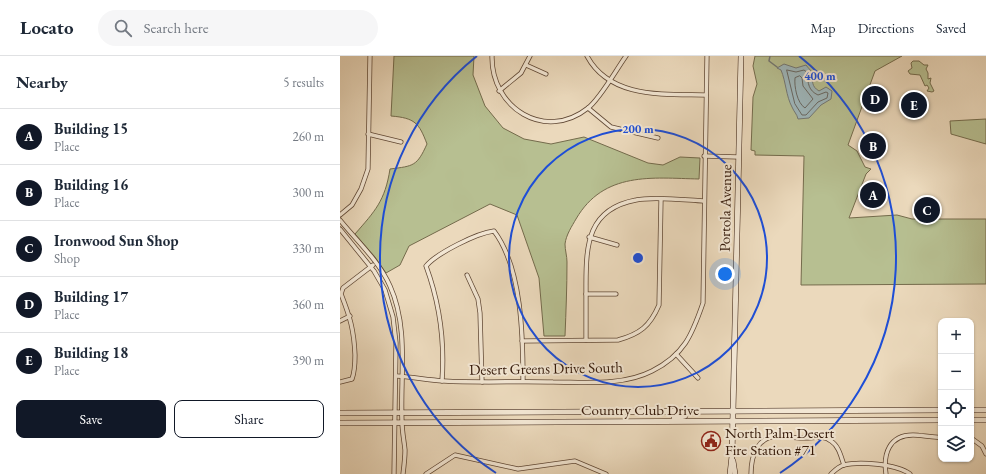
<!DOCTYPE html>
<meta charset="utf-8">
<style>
:root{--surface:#fff;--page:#f6f6f7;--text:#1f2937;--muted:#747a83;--line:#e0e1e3;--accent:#111827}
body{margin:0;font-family:"EB Garamond",serif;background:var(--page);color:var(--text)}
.controls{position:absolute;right:12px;bottom:12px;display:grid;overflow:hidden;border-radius:8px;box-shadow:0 1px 3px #0004}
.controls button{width:36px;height:36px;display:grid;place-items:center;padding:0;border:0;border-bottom:1px solid var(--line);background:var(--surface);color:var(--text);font:20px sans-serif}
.you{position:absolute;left:385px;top:218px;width:14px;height:14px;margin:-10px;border:3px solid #fff;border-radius:50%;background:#1a73e8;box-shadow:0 0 0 6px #1a73e833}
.badge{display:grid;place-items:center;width:26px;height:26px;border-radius:50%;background:var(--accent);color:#fff;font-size:13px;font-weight:700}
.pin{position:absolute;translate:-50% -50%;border:2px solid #fff;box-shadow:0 1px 4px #0006}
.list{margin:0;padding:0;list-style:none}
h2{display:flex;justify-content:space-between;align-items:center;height:52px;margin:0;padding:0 16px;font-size:17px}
h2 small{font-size:13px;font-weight:400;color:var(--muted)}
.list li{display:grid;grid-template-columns:26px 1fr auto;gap:12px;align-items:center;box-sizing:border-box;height:56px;padding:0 16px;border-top:1px solid var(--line)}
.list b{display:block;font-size:15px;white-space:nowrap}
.list p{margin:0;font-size:13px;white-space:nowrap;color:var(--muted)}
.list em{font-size:13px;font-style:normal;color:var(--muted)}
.actions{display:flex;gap:8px;padding:12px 16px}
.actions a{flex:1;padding:9px 0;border:1px solid var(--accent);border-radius:8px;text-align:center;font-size:14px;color:var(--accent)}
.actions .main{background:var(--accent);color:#fff}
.icon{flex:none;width:22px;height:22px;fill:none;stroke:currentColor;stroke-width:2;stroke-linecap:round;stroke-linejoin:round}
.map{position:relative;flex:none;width:646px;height:418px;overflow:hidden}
header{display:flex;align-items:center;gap:24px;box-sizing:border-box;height:56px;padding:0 20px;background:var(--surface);border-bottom:1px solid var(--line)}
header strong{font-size:19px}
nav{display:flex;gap:22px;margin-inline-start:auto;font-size:14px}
.search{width:280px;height:36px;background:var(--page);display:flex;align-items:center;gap:10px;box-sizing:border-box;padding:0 14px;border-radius:22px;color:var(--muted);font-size:15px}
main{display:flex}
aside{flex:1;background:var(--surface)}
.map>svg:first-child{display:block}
.green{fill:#b7bf91;stroke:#746b4c}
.water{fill:#9eb7bc;stroke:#737774}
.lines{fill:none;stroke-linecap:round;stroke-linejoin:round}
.shore{stroke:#686762;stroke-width:1}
.stream{stroke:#737774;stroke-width:1.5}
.street-casing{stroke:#604835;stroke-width:5}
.secondary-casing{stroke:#321708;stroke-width:6}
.street{stroke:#f2e6d3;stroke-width:3.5}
.secondary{stroke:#f2e6d3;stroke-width:5}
.ring{fill:none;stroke:#1d4ed8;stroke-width:2}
.labels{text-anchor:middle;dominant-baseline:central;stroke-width:4;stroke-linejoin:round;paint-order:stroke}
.street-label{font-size:15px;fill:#321708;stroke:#f2e6d3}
.poi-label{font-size:15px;fill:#321708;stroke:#f2e6d3;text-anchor:start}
.centre{fill:#1d4ed8;stroke:#f2e6d3;stroke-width:2}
.ring-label{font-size:12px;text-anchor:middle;font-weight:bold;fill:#1d4ed8;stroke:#f2e6d3;stroke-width:4;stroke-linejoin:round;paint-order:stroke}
</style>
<header>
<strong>Locato</strong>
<div class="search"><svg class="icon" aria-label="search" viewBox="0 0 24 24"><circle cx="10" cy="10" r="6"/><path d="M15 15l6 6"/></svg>Search here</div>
<nav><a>Map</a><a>Directions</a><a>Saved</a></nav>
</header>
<main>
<aside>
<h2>Nearby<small>5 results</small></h2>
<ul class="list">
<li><span class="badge">A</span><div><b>Building 15</b><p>Place</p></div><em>260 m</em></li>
<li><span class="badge">B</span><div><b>Building 16</b><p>Place</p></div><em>300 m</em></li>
<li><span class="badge">C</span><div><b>Ironwood Sun Shop</b><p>Shop</p></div><em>330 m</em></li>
<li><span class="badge">D</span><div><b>Building 17</b><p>Place</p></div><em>360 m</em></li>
<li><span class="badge">E</span><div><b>Building 18</b><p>Place</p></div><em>390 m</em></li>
</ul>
<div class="actions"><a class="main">Save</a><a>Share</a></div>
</aside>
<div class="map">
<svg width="646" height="418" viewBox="0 0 646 418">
<rect width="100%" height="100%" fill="#ebd9bc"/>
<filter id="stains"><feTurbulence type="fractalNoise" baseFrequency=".005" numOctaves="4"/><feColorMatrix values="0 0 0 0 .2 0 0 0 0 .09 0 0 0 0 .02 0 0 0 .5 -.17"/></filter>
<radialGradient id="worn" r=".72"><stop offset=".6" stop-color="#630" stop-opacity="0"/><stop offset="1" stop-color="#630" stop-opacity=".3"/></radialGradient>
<g class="green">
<path d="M54,0H134L133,19L145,50L163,72L184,83L211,88L244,81L308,107L323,109L340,101L360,102L359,123C312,122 264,115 236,163C232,170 226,179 225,188C225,194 227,200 227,206C227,231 226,255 225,280H204L199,222L177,159L150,148L69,190L60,209L46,217L35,201L15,178C35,155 45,145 50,113C74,110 77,110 87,88C79,67 75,62 51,60Z"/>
<path d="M415,0H562L535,15L508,89L517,95L525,111L531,113L526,118L509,162L557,159L572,163H646V228L461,229L464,100L415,99V95L411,94L413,41L417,28L413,10Z"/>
<path d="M573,5H579L584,9H588L586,13L588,17V23L591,22L590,27L594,35L592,36L587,35L589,32L587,29L585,30L580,19L570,18L568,15L572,12L571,7Z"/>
<path d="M646,63V88L611,78L610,65Z"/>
</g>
<path class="water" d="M444,8L456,12L466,9C468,12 471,14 472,17C473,26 471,30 479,35L486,31L492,35L491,43L481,49L469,62L458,63C457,58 454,56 452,51C446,40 446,26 441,14L437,12Z"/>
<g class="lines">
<g class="shore">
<path d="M447,14L456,16L464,14L468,17C467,27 469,35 478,39L486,36L488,37L487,42L478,46L466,59H462L455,48Z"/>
<path d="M460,20L462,22L463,30L473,43L465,52C457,47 454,30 455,22Z"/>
</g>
<path class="stream" d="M430,0L429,5L437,11"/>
<g class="street-casing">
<g id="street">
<path d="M152,0C151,52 205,86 248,52C260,43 276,14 286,0"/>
<path d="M247,0C270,43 324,38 366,39"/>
<path d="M186,9L206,18"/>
<path d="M159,35L181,17L190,0"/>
<path d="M248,52L271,71L318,82"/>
<path d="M28,78L61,86"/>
<path d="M364,100L398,101"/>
<path d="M0,159L12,149L21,133L28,113L30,0"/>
<path d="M0,164C17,185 39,205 50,230C69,272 60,321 62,366C62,375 64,384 65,394C65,402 64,410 63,418"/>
<path d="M0,173L34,215L45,234L53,261L56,287L54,418"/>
<path d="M249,181L277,189"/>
<path d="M127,219L138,243L140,257L142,326"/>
<path d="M246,238H276"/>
<path d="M0,265L10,260"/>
<path d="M246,284C246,266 246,247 246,229C246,188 248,153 296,144C314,140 345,144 363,145"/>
<path d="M182,285L278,284C300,278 310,270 319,249L321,144"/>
<path d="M336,298L358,322"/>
<path d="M56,320C72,321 88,324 104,325C140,327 177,325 213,326C245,326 283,330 312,315C344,299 352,279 363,247L367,0"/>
<path d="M102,325C105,284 100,248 86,210C97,197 137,177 154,175C182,212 183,281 183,325"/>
<path d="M0,326L12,323C15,315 15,307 15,299C14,274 10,261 1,238L3,232L33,209"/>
<path d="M631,382L642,390L646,398"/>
<path d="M86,418L115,399L178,413L235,405L266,418"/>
<path d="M411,418C411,399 418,379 440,380C447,380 454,382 462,382C472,383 482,378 491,385C499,390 501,401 504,409"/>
<path d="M491,418C494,415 500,410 504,409C519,405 557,408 570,418"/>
<path d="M546,418C543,398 549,379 573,379C582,379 592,382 601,381"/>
</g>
</g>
<g class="secondary-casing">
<g id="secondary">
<path d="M631,354H646"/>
<path d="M0,357L601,354"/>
<path d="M334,362L345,360L346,356"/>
<path d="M631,364H646"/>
<path d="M0,367L601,364"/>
<path d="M393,405L395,418"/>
<path d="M390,418L392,400L401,0"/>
</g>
</g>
<use href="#street" class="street"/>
<use href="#secondary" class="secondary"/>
</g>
<g class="ring">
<circle cx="298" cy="202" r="129"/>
<path d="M156 417A258 258 0 0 1 137 0M459 0A258 258 0 0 1 440 417"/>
</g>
<defs>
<g id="civic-ring" transform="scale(1)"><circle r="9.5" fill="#f2e6d3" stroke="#8f2418" stroke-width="1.5"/><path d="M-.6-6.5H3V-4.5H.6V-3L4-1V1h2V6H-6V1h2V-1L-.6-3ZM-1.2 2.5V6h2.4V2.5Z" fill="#8f2418"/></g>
</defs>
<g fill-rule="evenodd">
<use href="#civic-ring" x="371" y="385"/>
</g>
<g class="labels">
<g class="street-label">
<text transform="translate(385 152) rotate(-89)">Portola Avenue</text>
<text transform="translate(206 312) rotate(-1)">Desert Greens Drive South</text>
<text x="300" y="353">Country Club Drive</text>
</g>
<g class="poi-label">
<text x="385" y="376">North Palm Desert<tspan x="385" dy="17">Fire Station #71</tspan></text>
</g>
</g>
<circle cx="298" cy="202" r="6" class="centre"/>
<g class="ring-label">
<text x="480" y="24">400 m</text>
<text x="298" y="77">200 m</text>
</g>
<rect width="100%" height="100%" filter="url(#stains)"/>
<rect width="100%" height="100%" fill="url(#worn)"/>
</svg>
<div class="controls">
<button>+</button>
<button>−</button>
<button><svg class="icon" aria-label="locate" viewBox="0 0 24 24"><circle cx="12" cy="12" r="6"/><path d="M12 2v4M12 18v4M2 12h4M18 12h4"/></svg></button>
<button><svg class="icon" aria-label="layers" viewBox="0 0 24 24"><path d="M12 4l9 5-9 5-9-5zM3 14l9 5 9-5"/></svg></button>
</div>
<div class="you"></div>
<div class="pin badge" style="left:533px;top:139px">A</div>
<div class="pin badge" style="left:533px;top:90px">B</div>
<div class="pin badge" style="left:587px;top:154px">C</div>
<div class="pin badge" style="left:535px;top:43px">D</div>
<div class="pin badge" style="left:574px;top:49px">E</div>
</div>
</main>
